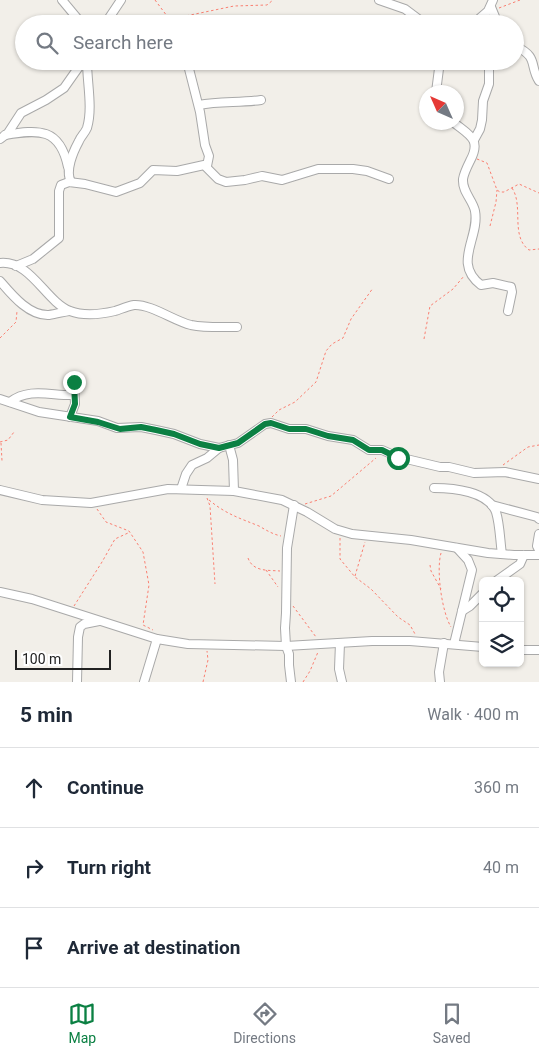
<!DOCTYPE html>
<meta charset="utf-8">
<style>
:root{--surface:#fff;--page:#f6f6f7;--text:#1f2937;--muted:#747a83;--line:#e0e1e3;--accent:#0b8043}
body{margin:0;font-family:Roboto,sans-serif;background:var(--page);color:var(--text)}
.controls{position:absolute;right:15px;bottom:15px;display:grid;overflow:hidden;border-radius:8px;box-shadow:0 1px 4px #0004}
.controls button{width:45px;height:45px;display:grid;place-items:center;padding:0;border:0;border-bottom:1px solid var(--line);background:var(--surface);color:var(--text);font:25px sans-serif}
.compass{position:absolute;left:419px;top:85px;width:45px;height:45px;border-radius:50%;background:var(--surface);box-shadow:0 1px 4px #0004;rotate:315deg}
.scale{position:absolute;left:15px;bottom:12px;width:96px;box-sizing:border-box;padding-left:5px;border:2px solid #222;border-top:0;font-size:14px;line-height:18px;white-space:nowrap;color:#222;-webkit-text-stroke:4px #fff;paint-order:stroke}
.stop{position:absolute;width:15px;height:15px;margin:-11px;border:4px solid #0b8043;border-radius:50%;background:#fff}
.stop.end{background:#0b8043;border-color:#fff;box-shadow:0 1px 5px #0008}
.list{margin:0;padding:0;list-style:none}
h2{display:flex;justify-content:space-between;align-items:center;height:65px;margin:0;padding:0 20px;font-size:21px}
h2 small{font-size:16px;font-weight:400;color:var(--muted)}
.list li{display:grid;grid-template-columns:32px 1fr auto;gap:15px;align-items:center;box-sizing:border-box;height:80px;padding:0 20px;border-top:1px solid var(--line)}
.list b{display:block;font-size:19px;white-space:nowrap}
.list em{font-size:16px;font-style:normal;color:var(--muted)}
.icon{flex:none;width:28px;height:28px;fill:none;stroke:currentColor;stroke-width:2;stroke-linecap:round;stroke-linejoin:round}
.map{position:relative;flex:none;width:539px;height:682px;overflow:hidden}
.search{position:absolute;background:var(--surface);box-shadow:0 1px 4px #0004;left:15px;right:15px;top:15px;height:55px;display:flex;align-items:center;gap:12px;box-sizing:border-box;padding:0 18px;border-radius:28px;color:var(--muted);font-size:19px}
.sheet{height:305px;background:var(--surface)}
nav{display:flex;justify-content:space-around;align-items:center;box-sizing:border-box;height:70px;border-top:1px solid var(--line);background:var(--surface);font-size:14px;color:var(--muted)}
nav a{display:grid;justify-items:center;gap:2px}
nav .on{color:var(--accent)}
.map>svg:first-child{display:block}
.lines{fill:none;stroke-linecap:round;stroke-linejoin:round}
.minor-casing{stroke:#a9a9a9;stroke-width:10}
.path{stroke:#fa8072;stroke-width:1;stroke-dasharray:2.5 2.5;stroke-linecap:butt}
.minor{stroke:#fff;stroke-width:8}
.route{stroke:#0b8043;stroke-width:6}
</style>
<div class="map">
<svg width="539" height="682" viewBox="0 0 539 682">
<rect width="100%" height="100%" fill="#f2efe9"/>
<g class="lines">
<g class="minor-casing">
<g id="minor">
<path d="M62,0L82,24"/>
<path d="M379,0L405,9L425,24"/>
<path d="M491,7L498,24"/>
<path d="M105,24L121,0"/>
<path d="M473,24L488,11L493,0"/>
<path d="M515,46C539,57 529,65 539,81"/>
<path d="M187,61L200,112L205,145L209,156L207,166"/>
<path d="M436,92L440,61"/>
<path d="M199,105C219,101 240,103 261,100"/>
<path d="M453,122C469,135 482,139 470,161C467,167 464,173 463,179C462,192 473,200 475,211C480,238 452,263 481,285L493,283L511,287L512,292L508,311"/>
<path d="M5,135C39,129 60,128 68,167"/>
<path d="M0,139L8,133L21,113L46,100L64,88L83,61"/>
<path d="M474,140L480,129L482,120L483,101L489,84V61"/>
<path d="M71,182C65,171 73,152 79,141C81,136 85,133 87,128C93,108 87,83 87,61"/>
<path d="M0,263C31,260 45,301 70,311C83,316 102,314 115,311C121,309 128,306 134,305C151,304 174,321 191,325C206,328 222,327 237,327"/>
<path d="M16,266L33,259L59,238V191L61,185L69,182L85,184L116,192L140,183L153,170L177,171L204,165L218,179L226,182L245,180L262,176L282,180L318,169H353L367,171L389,179"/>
<path d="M0,281C12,295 29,316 49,315C56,314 63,312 69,311"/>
<path d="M0,399L39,412L98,421L117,428L141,427L156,430L174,434L200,444L219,448"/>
<path d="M10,402C29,387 52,396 74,395"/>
<path d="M70,417L75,404L74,382"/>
<path d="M229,445L233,460L234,491"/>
<path d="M434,488C453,488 488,491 496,512C500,525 500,541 502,554"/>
<path d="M181,489L186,474L192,465L207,458L219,448L238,443L265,424L271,423L289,429H306L328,436L353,440L369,450H382L398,457L440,467H449L474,473L505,472L539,479"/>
<path d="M0,490L42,500L91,503L168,489L234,491L282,500L307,512L335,529L352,534L411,540L488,553L514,555H539"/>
<path d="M492,505L537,517L539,519"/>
<path d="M539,534L537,546L539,550"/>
<path d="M496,581L520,564L524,555"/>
<path d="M0,592L32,599L157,639L188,644L286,646L372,641H410L483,647"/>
<path d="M462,611L470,606L483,593"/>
<path d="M340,643L339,669L342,682"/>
<path d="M454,644L472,570L468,560L457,548"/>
<path d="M520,650H539"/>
<path d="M77,682L78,637L80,627L84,624L99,621"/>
<path d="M144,682L157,639"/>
<path d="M291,682L289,665V654L286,646L285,628L286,613L287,548L294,505"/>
<path d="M440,682L439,672L444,643"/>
</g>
</g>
<g class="path">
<path d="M155,0L167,16L176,18L234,6L267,5L273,0"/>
<path d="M499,8L520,0"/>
<path d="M458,24L467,21"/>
<path d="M477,159L487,163L497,190L500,192H504L519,184L539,193"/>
<path d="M512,188C524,206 510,236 529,250L539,249"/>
<path d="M490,226L496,202L497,190"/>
<path d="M0,338L16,322L17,311"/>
<path d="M424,339L430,306L453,289L464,276"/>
<path d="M272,417L279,410L295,402L316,382L326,351L332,344L343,338L351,319L373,288"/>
<path d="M0,442L8,440L14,432"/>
<path d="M1,443L2,461"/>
<path d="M503,465L528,447L539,445"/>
<path d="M207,498L210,506L215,584"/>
<path d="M209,500C226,514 239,518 259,526C266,530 272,534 281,536"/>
<path d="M305,504L331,496L376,458"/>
<path d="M97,509L106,522L129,531L143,552L149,585L143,625L153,630"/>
<path d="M340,538V559L355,577L371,589L398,617L410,625L415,634"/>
<path d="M441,553C436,571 442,612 451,627"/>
<path d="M248,558C253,572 268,570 280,571"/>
<path d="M430,565L431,571L441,589"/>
<path d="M266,570L278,587"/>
<path d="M355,576L365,542"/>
<path d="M74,606L102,562L115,539L128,533"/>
<path d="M293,606L316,637"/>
<path d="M203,682L208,660L207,651"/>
<path d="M303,682L310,671L318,652"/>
</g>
<use href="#minor" class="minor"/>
</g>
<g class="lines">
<path class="route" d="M74,382L75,404L70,417L98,422L120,429L141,427L156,430L174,434L200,444L219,448L238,443L265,424L271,423L289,429H306L328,436L353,440L369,450H382L398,458"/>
</g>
</svg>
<div class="controls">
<button><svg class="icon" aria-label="locate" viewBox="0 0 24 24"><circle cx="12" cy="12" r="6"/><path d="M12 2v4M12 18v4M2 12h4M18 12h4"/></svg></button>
<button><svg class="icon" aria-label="layers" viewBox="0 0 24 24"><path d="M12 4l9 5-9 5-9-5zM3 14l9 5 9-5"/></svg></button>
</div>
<svg class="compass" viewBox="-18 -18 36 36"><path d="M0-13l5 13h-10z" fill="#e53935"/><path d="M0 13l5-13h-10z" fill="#747a83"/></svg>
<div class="scale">100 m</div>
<div class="stop" style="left:398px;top:458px"></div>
<div class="stop end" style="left:74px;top:382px"></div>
<div class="search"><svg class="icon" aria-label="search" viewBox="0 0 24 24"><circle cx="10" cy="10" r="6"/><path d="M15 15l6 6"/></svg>Search here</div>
</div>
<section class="sheet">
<h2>5 min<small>Walk · 400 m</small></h2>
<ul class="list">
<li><svg class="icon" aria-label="ahead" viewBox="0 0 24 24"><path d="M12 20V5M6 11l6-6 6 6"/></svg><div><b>Continue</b></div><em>360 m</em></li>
<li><svg class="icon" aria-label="right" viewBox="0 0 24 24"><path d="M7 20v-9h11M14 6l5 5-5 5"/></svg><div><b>Turn right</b></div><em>40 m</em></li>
<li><svg class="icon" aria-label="arrive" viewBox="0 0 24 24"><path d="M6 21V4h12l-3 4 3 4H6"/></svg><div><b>Arrive at destination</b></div></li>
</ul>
</section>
<nav>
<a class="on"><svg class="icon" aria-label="map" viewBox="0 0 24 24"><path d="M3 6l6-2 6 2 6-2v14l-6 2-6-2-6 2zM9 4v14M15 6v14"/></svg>Map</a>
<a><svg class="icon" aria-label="directions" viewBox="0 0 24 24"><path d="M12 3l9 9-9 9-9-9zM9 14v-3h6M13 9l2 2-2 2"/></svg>Directions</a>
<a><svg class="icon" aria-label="saved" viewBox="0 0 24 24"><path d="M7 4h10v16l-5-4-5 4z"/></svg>Saved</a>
</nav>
